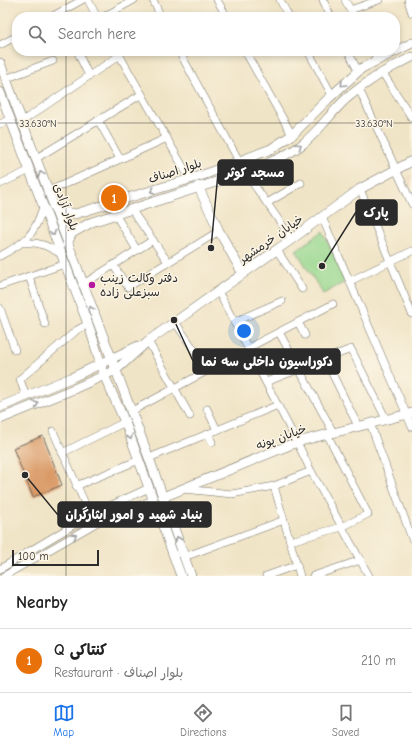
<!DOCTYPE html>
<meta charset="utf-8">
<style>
:root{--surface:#fff;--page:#f6f6f6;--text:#222;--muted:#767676;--line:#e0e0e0;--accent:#1a73e8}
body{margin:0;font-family:"Comic Neue","Playpen Sans Arabic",sans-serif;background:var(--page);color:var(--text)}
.scale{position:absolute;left:12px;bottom:10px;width:87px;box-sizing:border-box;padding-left:4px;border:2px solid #2b2b2b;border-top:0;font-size:11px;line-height:14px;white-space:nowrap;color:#2b2b2b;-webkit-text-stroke:3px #fcf5e5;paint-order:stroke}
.you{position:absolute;left:244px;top:331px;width:14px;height:14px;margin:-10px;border:3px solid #fff;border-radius:50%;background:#1a73e8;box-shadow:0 0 0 6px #1a73e833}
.badge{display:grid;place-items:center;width:26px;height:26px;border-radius:50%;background:var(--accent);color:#fff;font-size:13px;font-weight:700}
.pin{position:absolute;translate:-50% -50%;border:2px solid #fff;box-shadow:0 1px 4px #0006}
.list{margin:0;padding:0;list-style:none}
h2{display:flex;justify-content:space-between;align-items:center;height:52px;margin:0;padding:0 16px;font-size:17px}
h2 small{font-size:13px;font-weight:400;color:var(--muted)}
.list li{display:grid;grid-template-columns:26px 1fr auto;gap:12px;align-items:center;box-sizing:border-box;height:64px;padding:0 16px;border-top:1px solid var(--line)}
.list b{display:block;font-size:15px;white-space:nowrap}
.list p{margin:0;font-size:13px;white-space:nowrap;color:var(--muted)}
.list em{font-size:13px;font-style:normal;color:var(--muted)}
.icon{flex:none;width:22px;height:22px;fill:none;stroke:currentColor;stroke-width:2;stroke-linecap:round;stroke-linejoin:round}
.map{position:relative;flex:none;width:412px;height:576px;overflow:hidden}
.search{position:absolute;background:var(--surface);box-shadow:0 2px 6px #0003;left:12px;right:12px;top:12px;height:44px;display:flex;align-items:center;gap:10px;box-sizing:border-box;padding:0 14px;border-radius:16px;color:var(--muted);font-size:15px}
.sheet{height:116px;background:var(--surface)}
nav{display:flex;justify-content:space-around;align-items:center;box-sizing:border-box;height:56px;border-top:1px solid var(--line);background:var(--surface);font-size:11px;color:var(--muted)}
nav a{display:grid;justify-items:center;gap:2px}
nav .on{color:var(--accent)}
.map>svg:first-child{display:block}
.built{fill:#ecd7ba}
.green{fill:#97d78e;stroke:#61815c}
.building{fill:#d89561}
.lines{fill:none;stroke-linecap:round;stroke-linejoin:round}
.lane-casing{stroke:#706c61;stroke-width:5}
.street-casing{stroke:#706c61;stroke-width:8}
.secondary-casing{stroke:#706c61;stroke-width:10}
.lane{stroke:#fff;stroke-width:3.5}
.street{stroke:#fff;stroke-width:7}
.secondary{stroke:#fff;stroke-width:9}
.oneway{stroke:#a0a0a0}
.ticks{fill:none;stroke:#2b2b2b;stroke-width:1;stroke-opacity:0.45}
.poi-dot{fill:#b5179e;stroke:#fcf5e5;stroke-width:1.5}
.labels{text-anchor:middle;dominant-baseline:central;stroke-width:3;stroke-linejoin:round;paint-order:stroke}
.street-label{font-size:12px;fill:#2b2b2b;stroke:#fcf5e5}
.poi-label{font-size:12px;fill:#2b2b2b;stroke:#fcf5e5;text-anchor:start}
.ticks-label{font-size:10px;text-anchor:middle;fill:#2b2b2b;stroke:#fcf5e5;stroke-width:3;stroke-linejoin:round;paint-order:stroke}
.leader{fill:none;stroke:#2b2b2b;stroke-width:1.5}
.callout-dot{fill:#2b2b2b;stroke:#fcf5e5;stroke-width:1.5}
.callout{fill:#2b2b2b;stroke:#2b2b2b;stroke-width:1.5}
.callout-label{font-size:13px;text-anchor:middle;font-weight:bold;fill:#fff}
</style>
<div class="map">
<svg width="412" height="576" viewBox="0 0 412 576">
<rect width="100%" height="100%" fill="#fcf5e5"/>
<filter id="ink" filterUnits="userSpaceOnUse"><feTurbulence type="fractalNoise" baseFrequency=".025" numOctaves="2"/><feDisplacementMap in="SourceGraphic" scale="8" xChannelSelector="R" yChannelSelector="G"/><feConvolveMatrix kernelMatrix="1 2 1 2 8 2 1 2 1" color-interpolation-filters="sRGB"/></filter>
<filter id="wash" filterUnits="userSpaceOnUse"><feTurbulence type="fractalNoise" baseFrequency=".012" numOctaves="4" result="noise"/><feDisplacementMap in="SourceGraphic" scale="16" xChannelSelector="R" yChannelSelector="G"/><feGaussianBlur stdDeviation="0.9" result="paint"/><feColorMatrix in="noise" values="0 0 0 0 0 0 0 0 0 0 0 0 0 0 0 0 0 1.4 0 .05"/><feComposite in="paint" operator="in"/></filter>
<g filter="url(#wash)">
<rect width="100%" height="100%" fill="#f0e4c6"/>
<path class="built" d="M412,174V193L406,179L407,176Z"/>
<path class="green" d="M323,231L345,282L323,294L296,250Z"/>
<g id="blocks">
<path class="building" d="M43,436L62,485L33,497L13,448Z"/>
</g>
</g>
<g filter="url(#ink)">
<use href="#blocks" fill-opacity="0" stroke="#706c61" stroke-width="1"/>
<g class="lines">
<g class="lane-casing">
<path id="lane" d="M142,519L148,503"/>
</g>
<g class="street-casing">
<g id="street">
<path d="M88,0L97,17"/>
<path d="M153,0L161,17"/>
<path d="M217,0L227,17"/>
<path d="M280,0L289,17"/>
<path d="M323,0L331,17"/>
<path d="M345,0L354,17"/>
<path d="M408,0L412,13"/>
<path d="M350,10L379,0"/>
<path d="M51,17L82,0"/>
<path d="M103,17L134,0"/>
<path d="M0,45L17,36"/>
<path d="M77,51L89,76"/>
<path d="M117,51L190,179"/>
<path d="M179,51L239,161"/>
<path d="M245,51L292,135"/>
<path d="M308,51L332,95"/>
<path d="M348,51L358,71"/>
<path d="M373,51L378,60"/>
<path d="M382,72L412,118"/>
<path d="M5,79L53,61"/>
<path d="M359,89L412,204"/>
<path d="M98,120L120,159"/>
<path d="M21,122L120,55"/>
<path d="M0,124L10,119"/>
<path d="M35,159L142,94"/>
<path d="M245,172L292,239"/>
<path d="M0,184L30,170"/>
<path d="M360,189L412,314"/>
<path d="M47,192L167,138"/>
<path d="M267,203L301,183"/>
<path d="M131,209L168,262"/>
<path d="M115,214L137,250"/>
<path d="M322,217L412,427"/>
<path d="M24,243C40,242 48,246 61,254"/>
<path d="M277,250L302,289"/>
<path d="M0,256C26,242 34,236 43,207"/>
<path d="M113,265L128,287L219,231"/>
<path d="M29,276L45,324"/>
<path d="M350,281L412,251"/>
<path d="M82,285L153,240"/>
<path d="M0,286L65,264"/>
<path d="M0,308L15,350"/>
<path d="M175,322L208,370"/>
<path d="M234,322L282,301"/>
<path d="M298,322L305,335"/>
<path d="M279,332L333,432"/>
<path d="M148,341L190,416"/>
<path d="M248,348L333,304"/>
<path d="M325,359L358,426"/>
<path d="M266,382L351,349L386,419"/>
<path d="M26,397L20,379L77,330L88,324"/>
<path d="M207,409L217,430"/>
<path d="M130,412L218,365"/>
<path d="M370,423L412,539"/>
<path d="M53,431L90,515"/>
<path d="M208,434L212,442"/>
<path d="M62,453L125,422"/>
<path d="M149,458L278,405"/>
<path d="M311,471L369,576"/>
<path d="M76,486L139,460"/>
<path d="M274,486L300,576"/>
<path d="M184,489L232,494L274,486L311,471L297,442L218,291"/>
<path d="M290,541L342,527L368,514L327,434"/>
<path d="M184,557L284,520"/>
<path d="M0,569L90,515L149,488"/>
<path d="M4,576L103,519L153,500"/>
<path d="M266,576L297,565"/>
<path d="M313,576L361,560"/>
</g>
</g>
<g class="secondary-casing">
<g id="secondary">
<path d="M0,63L149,458L191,576"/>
<path d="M0,92L91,332L104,375L125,422L181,576"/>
<path d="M198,186L219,231L243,274"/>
<path d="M53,206L59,211L75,214L203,175L271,149L292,135L328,99L362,68L412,43"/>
<path d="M67,244L72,233L92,222L259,168C273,161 288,155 300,146C318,133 330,113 347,98C367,81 389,68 412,57"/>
<path d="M0,407L73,377L138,346"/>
<path d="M0,419L76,388L116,370L148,341L292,239L360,189L412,161"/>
<path d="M163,497L297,442L412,413"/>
</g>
</g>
<use href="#lane" class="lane"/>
<use href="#street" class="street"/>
<use href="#secondary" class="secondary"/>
</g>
<defs><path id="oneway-chevron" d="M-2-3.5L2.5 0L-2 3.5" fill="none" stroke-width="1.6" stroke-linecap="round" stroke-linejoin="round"/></defs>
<g class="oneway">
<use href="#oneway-chevron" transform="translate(343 84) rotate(134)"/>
<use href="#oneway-chevron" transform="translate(299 146) rotate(-35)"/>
<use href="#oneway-chevron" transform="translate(41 174) rotate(-111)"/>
<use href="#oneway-chevron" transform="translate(153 191) rotate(162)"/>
<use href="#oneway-chevron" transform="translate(53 233) rotate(69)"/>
<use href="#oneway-chevron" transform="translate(91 309) rotate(-111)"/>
<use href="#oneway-chevron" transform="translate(36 404) rotate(-22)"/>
<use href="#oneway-chevron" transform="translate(130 437) rotate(70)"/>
<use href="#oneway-chevron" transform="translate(74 536) rotate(-30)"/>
<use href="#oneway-chevron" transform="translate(178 539) rotate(-109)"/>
</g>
</g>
<path class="ticks" d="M66,0V17M66,51V576M0,123H412"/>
<circle class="poi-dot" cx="92" cy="285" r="4"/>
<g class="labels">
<g class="street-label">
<text transform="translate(175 171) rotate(-18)">بلوار اصناف</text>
<text transform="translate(66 207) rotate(69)">بلوار آزادی</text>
<text transform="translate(271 239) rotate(-35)">خیابان خرمشهر</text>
<text transform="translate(281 437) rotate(-20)">خیابان پونه</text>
</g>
<g class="poi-label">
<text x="100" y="278">دفتر وکالت زینب<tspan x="100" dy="14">سبزعلی زاده</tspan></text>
</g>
</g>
<g class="ticks-label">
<text x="38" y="127">33.630°N</text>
<text x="374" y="127">33.630°N</text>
</g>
<path class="leader" d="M211 248L218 173M322 266L356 212M174 320L193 361M25 475L58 515"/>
<g class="callout-dot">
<circle cx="211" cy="248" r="4"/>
<circle cx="322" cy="266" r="4"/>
<circle cx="174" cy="320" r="4"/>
<circle cx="25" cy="475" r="4"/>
</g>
<g class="callout">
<rect x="218" y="160" width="75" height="25" rx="4"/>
<rect x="356" y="200" width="41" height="25" rx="4"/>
<rect x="193" y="349" width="147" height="25" rx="4"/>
<rect x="58" y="502" width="153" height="25" rx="4"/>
</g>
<g class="callout-label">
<text x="255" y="177">مسجد کوثر</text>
<text x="376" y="217">پارک</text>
<text x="267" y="366">دکوراسیون داخلی سه نما</text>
<text x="134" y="519">بنیاد شهید و امور ایثارگران</text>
</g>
</svg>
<div class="scale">100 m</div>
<div class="you"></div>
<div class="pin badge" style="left:114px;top:198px;background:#e8710a">1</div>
<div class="search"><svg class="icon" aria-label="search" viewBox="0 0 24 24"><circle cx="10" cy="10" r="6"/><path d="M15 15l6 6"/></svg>Search here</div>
</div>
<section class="sheet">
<h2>Nearby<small></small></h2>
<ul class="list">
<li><span class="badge" style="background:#e8710a">1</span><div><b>Q کنتاکی</b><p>Restaurant · بلوار اصناف</p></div><em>210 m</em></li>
</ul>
</section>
<nav>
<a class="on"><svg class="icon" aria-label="map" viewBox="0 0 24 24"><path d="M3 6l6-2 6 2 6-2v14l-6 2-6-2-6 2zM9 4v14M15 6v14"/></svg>Map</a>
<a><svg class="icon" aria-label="directions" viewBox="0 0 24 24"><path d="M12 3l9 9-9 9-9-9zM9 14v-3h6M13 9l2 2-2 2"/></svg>Directions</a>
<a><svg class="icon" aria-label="saved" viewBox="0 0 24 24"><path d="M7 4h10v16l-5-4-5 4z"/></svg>Saved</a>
</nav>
